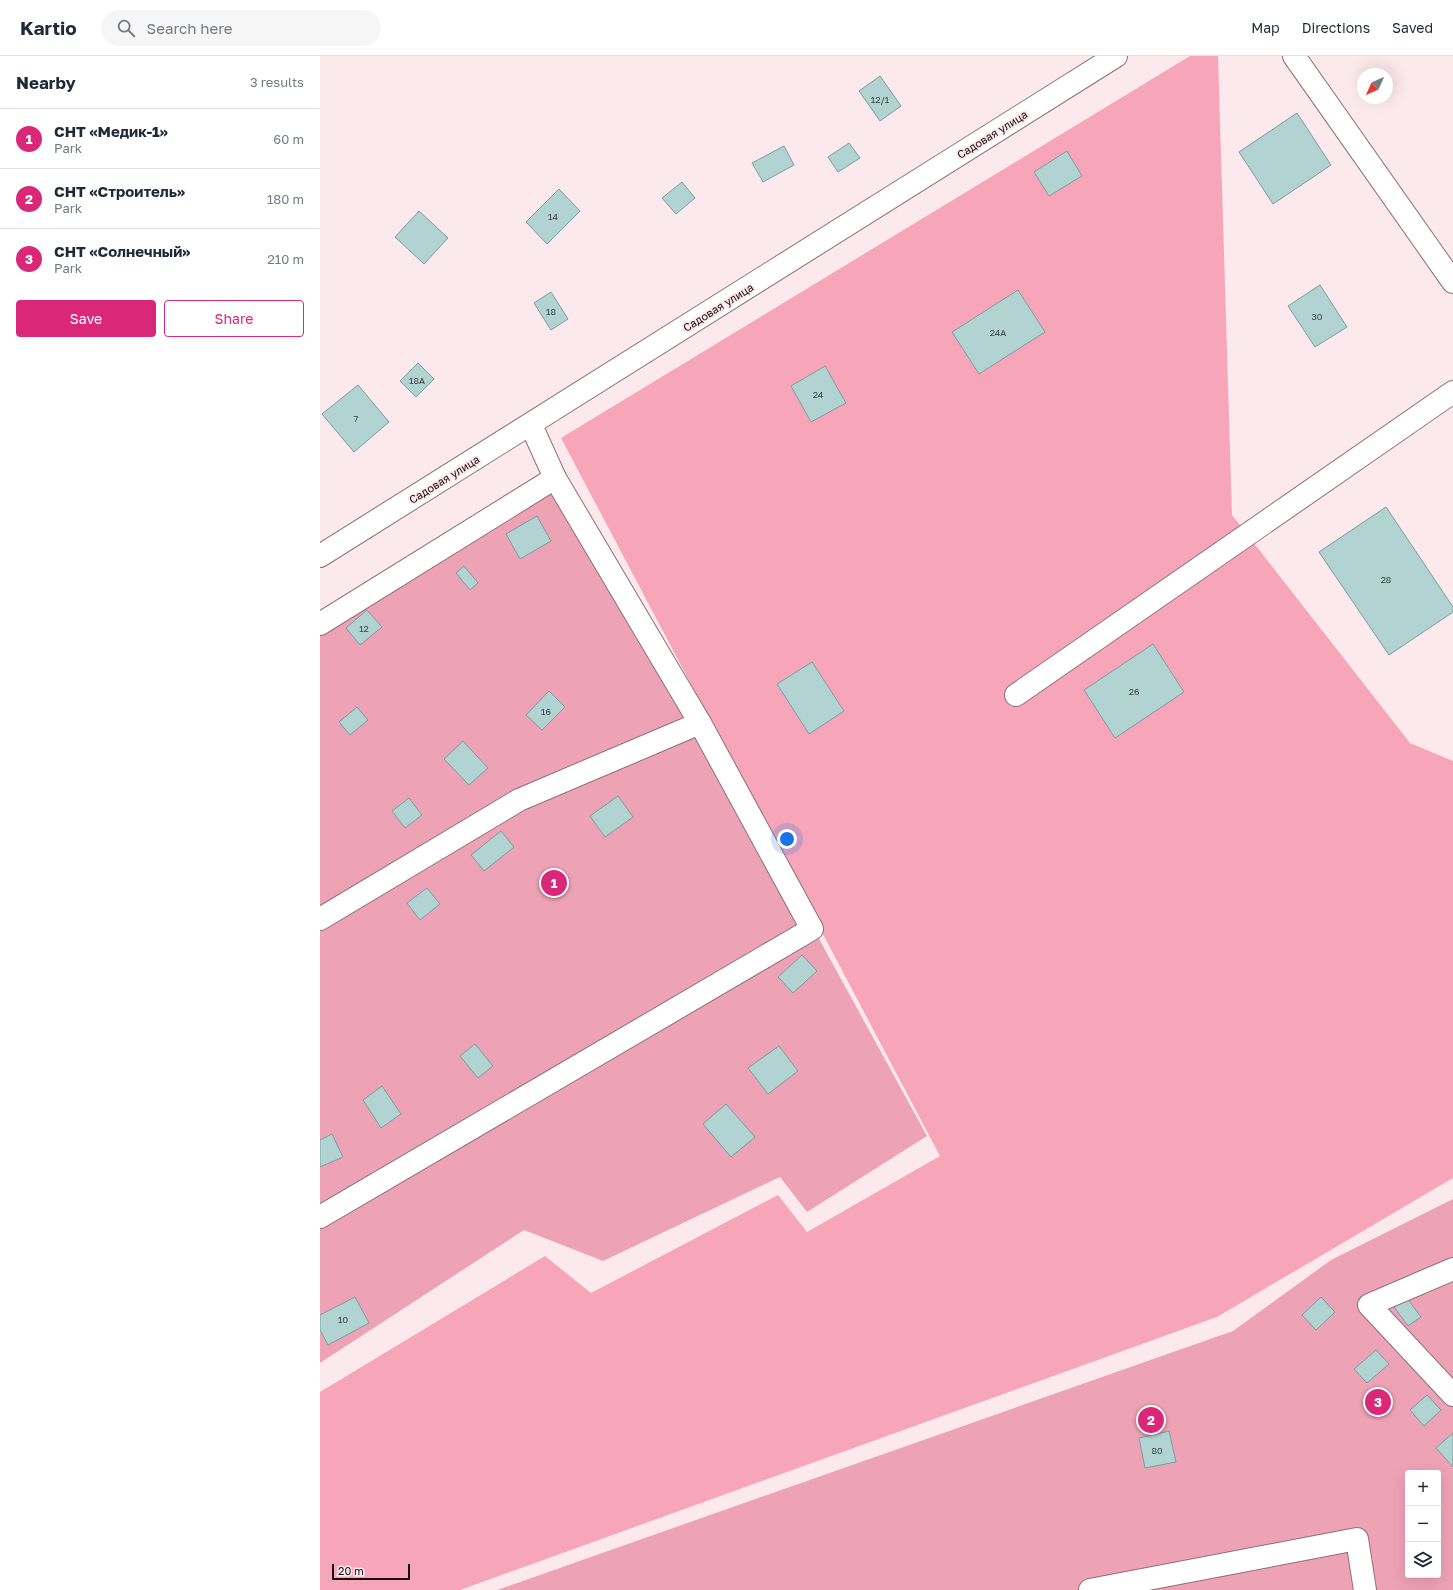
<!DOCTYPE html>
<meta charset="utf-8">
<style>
:root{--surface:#fff;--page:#f6f6f7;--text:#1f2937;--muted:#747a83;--line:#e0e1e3;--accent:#db2777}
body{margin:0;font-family:"Golos Text",sans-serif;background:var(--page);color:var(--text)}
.controls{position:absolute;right:12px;bottom:12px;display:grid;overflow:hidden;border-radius:4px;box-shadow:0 4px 16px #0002}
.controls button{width:36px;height:36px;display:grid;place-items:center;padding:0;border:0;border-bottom:1px solid var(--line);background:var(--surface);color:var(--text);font:20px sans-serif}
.compass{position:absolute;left:1037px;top:12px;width:36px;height:36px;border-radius:50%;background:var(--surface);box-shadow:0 4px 16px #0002;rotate:225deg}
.scale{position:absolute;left:12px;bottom:10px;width:78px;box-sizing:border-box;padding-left:4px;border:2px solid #170c0f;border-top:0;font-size:11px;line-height:14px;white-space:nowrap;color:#170c0f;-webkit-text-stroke:3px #fce9ed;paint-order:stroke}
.you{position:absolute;left:467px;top:783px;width:14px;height:14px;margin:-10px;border:3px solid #fff;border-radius:50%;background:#1a73e8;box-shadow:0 0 0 6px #1a73e833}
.badge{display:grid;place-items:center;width:26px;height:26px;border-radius:50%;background:var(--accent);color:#fff;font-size:13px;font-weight:700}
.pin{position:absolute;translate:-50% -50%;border:2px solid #fff;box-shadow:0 1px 4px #0006}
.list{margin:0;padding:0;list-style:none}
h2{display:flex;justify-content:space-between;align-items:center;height:52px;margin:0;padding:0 16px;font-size:17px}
h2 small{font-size:13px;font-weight:400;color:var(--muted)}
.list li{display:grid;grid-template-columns:26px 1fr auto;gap:12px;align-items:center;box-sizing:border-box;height:60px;padding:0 16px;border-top:1px solid var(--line)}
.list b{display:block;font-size:15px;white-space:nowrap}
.list p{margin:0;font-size:13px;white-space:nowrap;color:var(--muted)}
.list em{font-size:13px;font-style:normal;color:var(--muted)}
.actions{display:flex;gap:8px;padding:12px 16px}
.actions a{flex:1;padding:9px 0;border:1px solid var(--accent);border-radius:4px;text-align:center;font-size:14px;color:var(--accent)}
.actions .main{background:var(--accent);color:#fff}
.icon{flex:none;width:22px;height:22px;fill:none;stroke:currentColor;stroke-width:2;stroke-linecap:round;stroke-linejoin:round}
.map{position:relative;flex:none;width:1133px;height:1534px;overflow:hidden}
header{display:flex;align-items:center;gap:24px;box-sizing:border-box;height:56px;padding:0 20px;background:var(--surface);border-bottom:1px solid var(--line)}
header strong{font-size:19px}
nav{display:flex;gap:22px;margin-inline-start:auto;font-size:14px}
.search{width:280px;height:36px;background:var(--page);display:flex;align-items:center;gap:10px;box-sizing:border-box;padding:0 14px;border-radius:22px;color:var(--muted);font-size:15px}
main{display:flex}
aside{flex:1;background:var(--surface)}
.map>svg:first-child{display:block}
.green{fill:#eea2b5;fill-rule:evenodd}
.forest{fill:#f7a6ba}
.building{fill:#b1d3d1;stroke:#7c9d9b}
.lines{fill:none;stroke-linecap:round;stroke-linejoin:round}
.minor-casing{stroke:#8d7077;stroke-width:24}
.minor{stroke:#fff;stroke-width:22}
.labels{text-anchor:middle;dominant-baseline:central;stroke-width:4;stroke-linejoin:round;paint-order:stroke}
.number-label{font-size:9px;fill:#3e3e40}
.street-label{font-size:11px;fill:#170c0f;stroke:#fce9ed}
</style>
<header>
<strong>Kartio</strong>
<div class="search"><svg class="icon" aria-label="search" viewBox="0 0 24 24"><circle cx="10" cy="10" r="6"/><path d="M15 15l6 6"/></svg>Search here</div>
<nav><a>Map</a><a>Directions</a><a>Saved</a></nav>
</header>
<main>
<aside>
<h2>Nearby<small>3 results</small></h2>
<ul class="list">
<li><span class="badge">1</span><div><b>СНТ «Медик-1»</b><p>Park</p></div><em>60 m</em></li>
<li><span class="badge">2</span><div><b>СНТ «Строитель»</b><p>Park</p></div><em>180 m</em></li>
<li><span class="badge">3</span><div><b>СНТ «Солнечный»</b><p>Park</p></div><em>210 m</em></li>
</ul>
<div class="actions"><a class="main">Save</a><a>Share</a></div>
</aside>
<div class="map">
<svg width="1133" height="1534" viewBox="0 0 1133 1534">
<rect width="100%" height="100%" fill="#fce9ed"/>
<g class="green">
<path d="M245,419L607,1080L487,1156L460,1121L283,1205L204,1174L0,1307V574Z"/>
<path d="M1133,1143V1534H177L913,1275L1011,1204ZM1088,1417H1118V1519H1088Z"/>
</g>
<path class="forest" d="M870,0H898L912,459L1090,687L1133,705V1122L897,1261L140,1534H0V1336L225,1200L271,1237L458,1139L487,1176L620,1100L241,382Z"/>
<g class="building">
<path d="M560,20L581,50L560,65L539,35Z"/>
<path d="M977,57L1011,109L953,148L919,96Z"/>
<path d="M529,87L540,102L518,116L508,101Z"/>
<path d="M464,90L474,109L443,126L432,107Z"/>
<path d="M747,95L762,120L729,140L714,116Z"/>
<path d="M362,126L375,142L356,158L342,142Z"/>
<path d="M239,133L260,155L227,188L206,166Z"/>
<path d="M99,155L128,182L104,208L75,181Z"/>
<path d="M1000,229L1027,271L995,291L968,250Z"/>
<path d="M698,234L725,276L659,318L632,276Z"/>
<path d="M231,236L248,263L231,274L214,247Z"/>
<path d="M98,307L114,323L96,341L80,325Z"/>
<path d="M505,310L526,347L491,366L471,330Z"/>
<path d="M38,329L69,366L34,396L2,358Z"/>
<path d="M1066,451L1133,551V556L1069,599L999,496Z"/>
<path d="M217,460L231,485L200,503L186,478Z"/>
<path d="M144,510L158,527L150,534L136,517Z"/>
<path d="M47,554L62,571L40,589L26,572Z"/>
<path d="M833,588L864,636L795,682L764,634Z"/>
<path d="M492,606L524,655L489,678L457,628Z"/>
<path d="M229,635L245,651L222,674L206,659Z"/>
<path d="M37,651L48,664L30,679L19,666Z"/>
<path d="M143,685L168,712L149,729L124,703Z"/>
<path d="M298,740L313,761L285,781L270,760Z"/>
<path d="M89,742L102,759L85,772L72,755Z"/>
<path d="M181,775L194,791L164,815L151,799Z"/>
<path d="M107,832L120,848L100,864L87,847Z"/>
<path d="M482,899L497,915L473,937L458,921Z"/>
<path d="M155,988L173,1010L158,1022L140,1000Z"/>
<path d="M459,990L478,1015L448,1038L428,1012Z"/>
<path d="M62,1030L81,1058L61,1072L43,1044Z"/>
<path d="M406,1048L435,1081L411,1101L383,1068Z"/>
<path d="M12,1078L23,1101L0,1111V1084Z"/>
<path d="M35,1241L49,1267L8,1289L0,1274V1259Z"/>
<path d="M1001,1241L1015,1256L996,1274L982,1259Z"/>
<path d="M1087,1242L1101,1261L1088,1270L1074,1251Z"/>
<path d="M1056,1294L1069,1308L1047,1327L1034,1313Z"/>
<path d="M1107,1339L1121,1354L1104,1370L1090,1354Z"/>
<path d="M849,1375L856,1406L825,1412L819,1382Z"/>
<path d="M1133,1377V1411L1116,1392Z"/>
</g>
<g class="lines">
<g class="minor-casing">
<g id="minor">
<path d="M974,0L1133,226"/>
<path d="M0,500L796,0"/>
<path d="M0,568L235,422L211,369"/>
<path d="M696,639L1133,336"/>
<path d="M0,863L199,744L380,667"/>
<path d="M0,1161L492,873L380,667L235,422"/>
<path d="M1133,1213L1049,1249L1133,1339"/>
<path d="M770,1534L1037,1483L1045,1534"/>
</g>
</g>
<use href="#minor" class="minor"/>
</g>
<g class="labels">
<g class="number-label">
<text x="560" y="43">12/1</text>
<text x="233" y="160">14</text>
<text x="231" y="255">18</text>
<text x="997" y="260">30</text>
<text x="678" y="276">24А</text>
<text x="97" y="324">18А</text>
<text x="498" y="338">24</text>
<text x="36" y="362">7</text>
<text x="1066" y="523">28</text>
<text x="44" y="572">12</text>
<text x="814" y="635">26</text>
<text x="226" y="655">16</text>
<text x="23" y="1263">10</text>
<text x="837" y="1394">80</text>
</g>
<g class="street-label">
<text transform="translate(672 78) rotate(-32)">Садовая улица</text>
<text transform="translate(398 251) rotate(-32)">Садовая улица</text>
<text transform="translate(124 423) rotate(-32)">Садовая улица</text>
</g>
</g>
</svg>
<div class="controls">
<button>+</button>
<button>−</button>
<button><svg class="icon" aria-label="layers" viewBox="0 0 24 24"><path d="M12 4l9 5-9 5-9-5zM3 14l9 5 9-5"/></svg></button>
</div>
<svg class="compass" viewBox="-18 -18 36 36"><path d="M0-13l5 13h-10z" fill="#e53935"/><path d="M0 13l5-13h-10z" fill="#747a83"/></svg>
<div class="scale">20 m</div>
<div class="you"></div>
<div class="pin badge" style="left:234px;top:827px">1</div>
<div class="pin badge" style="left:831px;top:1364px">2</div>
<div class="pin badge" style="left:1058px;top:1346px">3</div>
</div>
</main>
